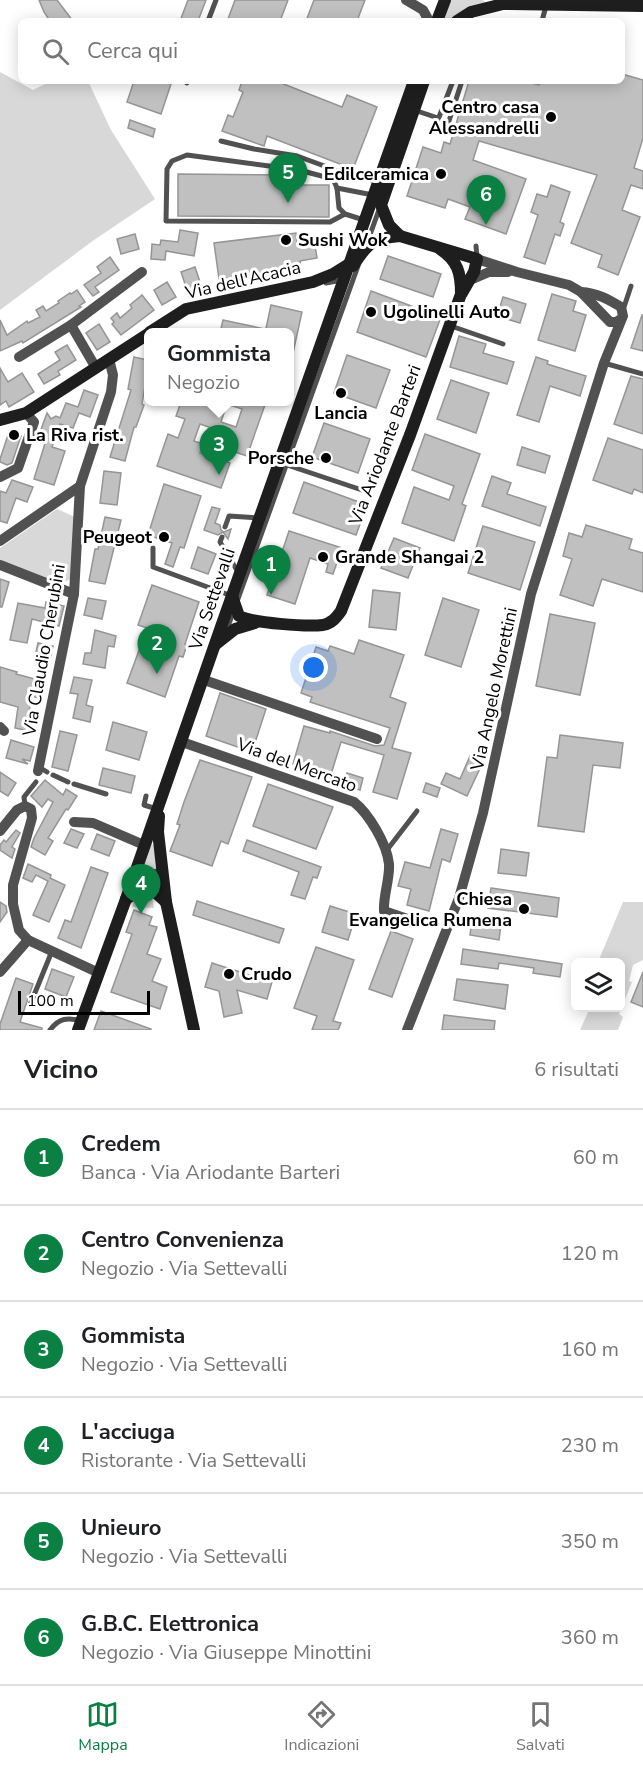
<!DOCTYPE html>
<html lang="it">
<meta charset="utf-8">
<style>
:root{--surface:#fff;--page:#f2f2f2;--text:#202124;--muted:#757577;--line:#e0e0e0;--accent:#0b8043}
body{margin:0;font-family:"Nunito Sans",sans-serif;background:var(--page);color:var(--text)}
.controls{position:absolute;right:18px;bottom:18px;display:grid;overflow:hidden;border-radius:9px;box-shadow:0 3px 15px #0003}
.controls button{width:54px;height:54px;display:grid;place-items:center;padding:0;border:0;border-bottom:2px solid var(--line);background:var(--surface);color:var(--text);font:30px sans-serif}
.scale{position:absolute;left:18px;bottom:15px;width:132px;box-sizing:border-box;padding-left:6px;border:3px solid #000;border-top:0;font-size:16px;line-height:21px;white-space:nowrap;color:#000;-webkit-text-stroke:4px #fff;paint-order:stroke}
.you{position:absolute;left:314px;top:668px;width:21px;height:21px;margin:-15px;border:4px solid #fff;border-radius:50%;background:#1a73e8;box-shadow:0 0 0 9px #1a73e833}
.badge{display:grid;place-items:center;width:39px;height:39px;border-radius:50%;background:var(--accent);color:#fff;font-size:20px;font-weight:700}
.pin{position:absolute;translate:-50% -50px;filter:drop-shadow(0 2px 3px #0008)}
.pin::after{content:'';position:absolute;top:32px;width:21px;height:18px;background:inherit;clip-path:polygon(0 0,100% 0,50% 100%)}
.popup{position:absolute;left:144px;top:328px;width:150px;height:78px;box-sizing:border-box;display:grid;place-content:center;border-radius:9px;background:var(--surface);filter:drop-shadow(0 2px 4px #0005);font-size:20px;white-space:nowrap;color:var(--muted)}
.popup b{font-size:22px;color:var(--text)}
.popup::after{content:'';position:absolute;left:50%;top:100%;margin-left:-12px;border:12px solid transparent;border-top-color:var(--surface)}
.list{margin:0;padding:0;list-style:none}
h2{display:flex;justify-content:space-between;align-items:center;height:78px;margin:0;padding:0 24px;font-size:26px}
h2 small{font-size:20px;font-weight:400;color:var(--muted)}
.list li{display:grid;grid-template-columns:39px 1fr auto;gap:18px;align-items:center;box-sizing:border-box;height:96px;padding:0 24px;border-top:2px solid var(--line)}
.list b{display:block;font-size:22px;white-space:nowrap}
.list p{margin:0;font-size:20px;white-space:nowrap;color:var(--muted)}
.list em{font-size:20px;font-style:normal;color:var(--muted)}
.icon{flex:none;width:33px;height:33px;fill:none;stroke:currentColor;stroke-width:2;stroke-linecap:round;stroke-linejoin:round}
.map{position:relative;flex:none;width:643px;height:1030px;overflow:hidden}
.search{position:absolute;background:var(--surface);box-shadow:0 3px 15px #0003;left:18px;right:18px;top:18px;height:66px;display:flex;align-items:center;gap:15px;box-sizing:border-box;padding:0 21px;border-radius:9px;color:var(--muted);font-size:22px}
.sheet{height:654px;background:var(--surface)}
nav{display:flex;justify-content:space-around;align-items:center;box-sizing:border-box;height:84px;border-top:2px solid var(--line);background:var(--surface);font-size:16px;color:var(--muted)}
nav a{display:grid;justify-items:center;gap:3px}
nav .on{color:var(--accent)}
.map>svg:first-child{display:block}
.green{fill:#d8d8d8}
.building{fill:#c0c0c0;stroke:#959595;stroke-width:1.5;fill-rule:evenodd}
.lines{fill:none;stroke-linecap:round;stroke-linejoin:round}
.lane{stroke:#515151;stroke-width:5}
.street{stroke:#515151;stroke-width:10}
.secondary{stroke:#1e1e1e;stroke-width:12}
.poi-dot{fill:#000;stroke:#fff;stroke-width:2}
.labels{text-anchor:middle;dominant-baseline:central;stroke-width:6;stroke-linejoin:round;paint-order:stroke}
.poi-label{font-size:18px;font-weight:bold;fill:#000;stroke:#fff;text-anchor:end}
.street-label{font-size:18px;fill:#000;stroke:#fff}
</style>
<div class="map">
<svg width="643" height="1030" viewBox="0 0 643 1030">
<rect width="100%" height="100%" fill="#fff"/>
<g class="green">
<path d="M449,0H483L486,3L464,10L448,21H442Z"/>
<path d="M0,72L33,90L51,81H88L111,130L155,199L94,240L0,310Z"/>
<path d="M57,509L75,517L71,579L59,584L0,561V548Z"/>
<path d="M148,843L153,845L158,870L150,869L137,876Z"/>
<path d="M136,896L152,898L154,908L132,907Z"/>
<path d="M623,902H643V960L633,965L629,981L632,982L619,1014L623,1017L618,1030H580L590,1008H620V963L598,962Z"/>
</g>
<g class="building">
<path d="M39,0H57L73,21H50L44,12Z"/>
<path d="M188,0H206L198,21H180Z"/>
<path d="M235,0H288L280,21H234L228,19Z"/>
<path d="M314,0H365L357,21H306Z"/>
<path d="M622,74L643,80V138L634,168L643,171V189L631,185L622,210L640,217L618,275L598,267L602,255L571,243L597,175L479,141L473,160L526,179L506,234L465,219L470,207L448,199L445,208L407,196L423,147L441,153L444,142L450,144L469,81H525L539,85L540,81H622Z"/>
<path d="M134,81H172L161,114L127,102Z"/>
<path d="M242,81H276L342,107L347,95L377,107L353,169L267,136L264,146L222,131L228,115L233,117L243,92L239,90Z"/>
<path d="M130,120L155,129L153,137L128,128Z"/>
<path d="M178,174L294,175V185H329V217L178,216Z"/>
<path d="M551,185L570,192L560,222L564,224L560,236L555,234L545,264L524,257L538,215L531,212L537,194L547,197Z"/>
<path d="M180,230L198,233L194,256L166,251L165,260L151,259L152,244L160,245L161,240L178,242Z"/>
<path d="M296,233L297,242L314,240L317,258L300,261L301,269L219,279L214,243Z"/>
<path d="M135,234L139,249L121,254L117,239Z"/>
<path d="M388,256L441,274L433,297L380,279Z"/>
<path d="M110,257L119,270L95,287L99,292L93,296L84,285L101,273L97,267Z"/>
<path d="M195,267L202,288L188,293L181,272Z"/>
<path d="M167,282L176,297L162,305L154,290Z"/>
<path d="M77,290L85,302L79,306L81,307L23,343L22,341L0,351V320L7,335L27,321L28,323L40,317L36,310L43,306L46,311L59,303L58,301L70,293L71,294Z"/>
<path d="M371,291L441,317L426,357L357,332Z"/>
<path d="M552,294L576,301L573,311L586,315L575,351L538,340Z"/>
<path d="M142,295L154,310L121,335L112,324L114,322L111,318L117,313L120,318L132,308L130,305Z"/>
<path d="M503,297L526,304L520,323L497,316Z"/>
<path d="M271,305L302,312L293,353H290V333H265Z"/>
<path d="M642,315H643V351L631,348Z"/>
<path d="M223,320L265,329L264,333H220Z"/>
<path d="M99,324L110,342L97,350L86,333Z"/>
<path d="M459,336L486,344L483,353L514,362L507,384L450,367Z"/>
<path d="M67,345L76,360L58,371L60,375L44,384L38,374L60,360L55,352Z"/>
<path d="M347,355L390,370L376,408L334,393Z"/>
<path d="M134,357L148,360V368L142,404L144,405L136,427H134L125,461L110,457L131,390L128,389Z"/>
<path d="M536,357L548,361L547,364L586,376L580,396L550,386L539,422L517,415Z"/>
<path d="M0,368L8,382L22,373L34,392L9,407L6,401L0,405Z"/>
<path d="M631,376L643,379V434L614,424Z"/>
<path d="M451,380L489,393L476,433L437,419Z"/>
<path d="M84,390L98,395L90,417L79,413L73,428L60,424L52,447L65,451L54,485L34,479L47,437L39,435L47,413L51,419L56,416L60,418L66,403L78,407Z"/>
<path d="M181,402H266L247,456L229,450L233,438L228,436L229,434L200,424L194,441L203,444L200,453L230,463L221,488L157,466L168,434L178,438L185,419L176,416ZM227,404L242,409L236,427L221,422Z"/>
<path d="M324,423L370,439L358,473L312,457Z"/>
<path d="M9,432L21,436L12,463L7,465L0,462V459Z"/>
<path d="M425,434L480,454L462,504L466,506L454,541L402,523L414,487L449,500L454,486L412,470Z"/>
<path d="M608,438L643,450V493L634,489L632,494L593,480Z"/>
<path d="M522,447L550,456L545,473L517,465Z"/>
<path d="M104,471L121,473L117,505L100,503Z"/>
<path d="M492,476L511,483L507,494L546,507L540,526L482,506Z"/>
<path d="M12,480L33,487L27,502L16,498L7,523L0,521V491L6,493Z"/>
<path d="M304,482L359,502L354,516L362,519L356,535L293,513Z"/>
<path d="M164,484L201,496L184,548L180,547L173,567L165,564L172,543L148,535Z"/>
<path d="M212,507L220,509L215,523L220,525L221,530L224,532L231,529L228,539L223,532L218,535L204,530Z"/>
<path d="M105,517L121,520L105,584L89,581L95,549H98Z"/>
<path d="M586,525L632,539L629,549L643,553V592L602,579L593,606L560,595L572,559L563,556L569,533L582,537Z"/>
<path d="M483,526L535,542L520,590L468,573Z"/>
<path d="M289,531L342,548L333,574L326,572L328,564L310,558L295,604L267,595L273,576L281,579L288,558L281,555Z"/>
<path d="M394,538L420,548L408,578L381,568Z"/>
<path d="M198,547L216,554L208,574L191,568Z"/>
<path d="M0,579L9,582L2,607H0Z"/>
<path d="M152,585L199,602L185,644L187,645L183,657L179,656L165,697L127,683L141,645L156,650L162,633L138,625Z"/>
<path d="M373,590L400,593L396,630L369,627Z"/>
<path d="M88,598L106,601L102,619L84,615Z"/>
<path d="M443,598L479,610L461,667L425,655Z"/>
<path d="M46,602L64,606L59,626L32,619L27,643L10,640L18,603L45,608Z"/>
<path d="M550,614L595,623L580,695L536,686Z"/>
<path d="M95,630L116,636L114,647L108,646L105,668L83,664L85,653H91Z"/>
<path d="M359,640L404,655L390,697L406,703L392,748L411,753L397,799L373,792L384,755L341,742L329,781L313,776L315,771L293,764L304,726L330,733V731L375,746L384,745L390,728L310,702L312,697L301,693L316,647L328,651L330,646L354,654Z"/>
<path d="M38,643L53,646L49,664L34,661Z"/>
<path d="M0,667L17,672L16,674L46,682L42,699L32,696L29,711L37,715L35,725L30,724L28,731L15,728L18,707L0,702Z"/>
<path d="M74,677L92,680L86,705L93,707L90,722L73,718L78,694L70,693Z"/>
<path d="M220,693L266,709L252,752L206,736Z"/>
<path d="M113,722L147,732L139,760L106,750Z"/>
<path d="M60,731L77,735L68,771L52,767Z"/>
<path d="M560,735L623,743L620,768L593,765L584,832L538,826L547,757L557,758Z"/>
<path d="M11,740L34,747L30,761L22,759L28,764L6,758Z"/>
<path d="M470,756L483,762L467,796L441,784L446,773L460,779Z"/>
<path d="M200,760L252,777L228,844L221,841L212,866L170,851L180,825L177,824L184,802Z"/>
<path d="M103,768L135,776L131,793L99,785Z"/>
<path d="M0,772L16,783L8,796L0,791Z"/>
<path d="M347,773L363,778L360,790L343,785Z"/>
<path d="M45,780L63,795L66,789L77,796L68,810L66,809L48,838L53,841L45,855L31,847L34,838L53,802L48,799L42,807L31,796Z"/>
<path d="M426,783L440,788L437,797L423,792Z"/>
<path d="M268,784L333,807L316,849L253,826Z"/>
<path d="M71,829L84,834L77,848L64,843Z"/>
<path d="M441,829L458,834L450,862L442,859L429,911L407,905L411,889L398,886L405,862L430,868Z"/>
<path d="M16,830L20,833L12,847L15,849L12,858L0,850V845L4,840L6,842Z"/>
<path d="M97,834L115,841L109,856L91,849Z"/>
<path d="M247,840L321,867L317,878L313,877L305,899L291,895L299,872L243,851Z"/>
<path d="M501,849L529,853L526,876L498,873Z"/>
<path d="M28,864L51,875L50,878L65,885L49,922L33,915L48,881L36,875L32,882L23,878Z"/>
<path d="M91,867L108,873L81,948L58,938L65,920L71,922Z"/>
<path d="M491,888L559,898L557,917L488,908Z"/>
<path d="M197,901L284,929L279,943L193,915Z"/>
<path d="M0,902L6,906L7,912L0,922Z"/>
<path d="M330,906L356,914L348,940L322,932Z"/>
<path d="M134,910L152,917L149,925L157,927L147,954L161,959L152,981L167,987L160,1009L111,992L132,934L126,932Z"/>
<path d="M472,920L501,924L499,940L470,935Z"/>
<path d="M391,931L413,939L392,997L369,989Z"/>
<path d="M316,947L354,960L333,1021L341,1023L338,1030H312L317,1016L294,1008Z"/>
<path d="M463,949L562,964L560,977L533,973L534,968L499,963L498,969L461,964Z"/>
<path d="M212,963L272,982L267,999L237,990L242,1013L224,1017L219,991L205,987Z"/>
<path d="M52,969L74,977L66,997L45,989Z"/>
<path d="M643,972V1007L631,1002Z"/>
<path d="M16,978L33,984L20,1022L42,1028V1030H0V1024Z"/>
<path d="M457,979L508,985L505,1009L454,1000Z"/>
<path d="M101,1011L151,1029V1030H94Z"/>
<path d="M444,1015L495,1021L494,1030H442Z"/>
</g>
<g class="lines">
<g class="lane">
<path d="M208,21L216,0"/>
<path d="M542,21L546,6"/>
<path d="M453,81L434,130L438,132L446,130L462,81"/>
<path d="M187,83L188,81"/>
<path d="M414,110L438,118"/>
<path d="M221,141L254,149L297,156L349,175L378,182"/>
<path d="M337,188L373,195"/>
<path d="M345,214L330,222L166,221L167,169L172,161L187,155L299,170L333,179L337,188L339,208L345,214L364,220"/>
<path d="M367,243L380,207"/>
<path d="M476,246L477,257"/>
<path d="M326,283L342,280"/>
<path d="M623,310L631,286"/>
<path d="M451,326L503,344"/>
<path d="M604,363L643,374"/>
<path d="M287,465L362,490"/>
<path d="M225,527L229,516L259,518"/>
<path d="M222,537L220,542L238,572"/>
<path d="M153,548V567L232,596"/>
<path d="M226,632L358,266"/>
<path d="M39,767L47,772"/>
<path d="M53,775L68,782"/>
<path d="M74,784L106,794"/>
<path d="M146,796L144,805L157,809"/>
<path d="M25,806L24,797L36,782"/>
<path d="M387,850L417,811"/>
<path d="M30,1005L52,951"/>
<path d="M50,1030C59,1018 68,1017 81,1021"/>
</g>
<g class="street">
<path d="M406,0L423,10L429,21"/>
<path d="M477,259L517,272L569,285L581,292L610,322H616L621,319"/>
<path d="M468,281L489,272H508"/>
<path d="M71,325L96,368"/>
<path d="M19,357L71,325L142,272"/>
<path d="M0,477L18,468L34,422L26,413"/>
<path d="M0,541L80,486"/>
<path d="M0,565L74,594"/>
<path d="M204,680L377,739"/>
<path d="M0,727L4,731"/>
<path d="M182,742L354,802C369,814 387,844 389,864C390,879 383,896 384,911L419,923"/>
<path d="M38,771L74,594L80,486L111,392L113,375L109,359"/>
<path d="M74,822L93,823L144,845"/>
<path d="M0,831L17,810L25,806L31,809L32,818L13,885V904L19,930L28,940L99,973"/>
<path d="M132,882L147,875L163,873"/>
<path d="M0,972L28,940"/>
<path d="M407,1030L459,898L483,813L531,594L604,363L623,316L621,307C608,299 597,293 581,292"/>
</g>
<g class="secondary">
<path d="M437,21L445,0"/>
<path d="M457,21L471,12L503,4L643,6"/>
<path d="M400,236L389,225L381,205L424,81"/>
<path d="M353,266C367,244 372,238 400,236L477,259L474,272L462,293"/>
<path d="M150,332L186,309L313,282L333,274L349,264"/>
<path d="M0,420L26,413L148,334"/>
<path d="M232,596L239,616C253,623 307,627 323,625C332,623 336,618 341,611L410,435L461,294C461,273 458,261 440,249"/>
<path d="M216,644L235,629L255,623"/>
<path d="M159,816L158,832L166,902L194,1030"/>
<path d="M126,899L143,888L152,889L166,902"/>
<path d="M78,1030L126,899L222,624L414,81"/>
</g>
</g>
<g class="poi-dot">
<circle cx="551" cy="117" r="6"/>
<circle cx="441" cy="174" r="6"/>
<circle cx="286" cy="240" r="6"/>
<circle cx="371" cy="312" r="6"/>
<circle cx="341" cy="393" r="6"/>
<circle cx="14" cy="435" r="6"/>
<circle cx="326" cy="458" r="6"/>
<circle cx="164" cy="537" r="6"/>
<circle cx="323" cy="557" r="6"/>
<circle cx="524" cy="909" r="6"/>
<circle cx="229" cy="974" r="6"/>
</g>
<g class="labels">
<g class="poi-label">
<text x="539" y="107">Centro casa<tspan x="539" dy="21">Alessandrelli</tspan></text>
<text x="429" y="174">Edilceramica</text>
<text x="298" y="240" text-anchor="start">Sushi Wok</text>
<text x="383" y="312" text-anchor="start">Ugolinelli Auto</text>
<text x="341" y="413" text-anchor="middle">Lancia</text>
<text x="26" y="435" text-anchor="start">La Riva rist.</text>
<text x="314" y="458">Porsche</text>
<text x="152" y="537">Peugeot</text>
<text x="335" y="557" text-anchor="start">Grande Shangai 2</text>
<text x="512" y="899">Chiesa<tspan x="512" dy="21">Evangelica Rumena</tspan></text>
<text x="241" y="974" text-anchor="start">Crudo</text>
</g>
<g class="street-label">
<text transform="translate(243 280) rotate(-13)">Via dell'Acacia</text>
<text transform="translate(385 445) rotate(-69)">Via Ariodante Barteri</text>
<text transform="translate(212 599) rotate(-71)">Via Settevalli</text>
<text transform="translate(44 650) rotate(-80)">Via Claudio Cherubini</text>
<text transform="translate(494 689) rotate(-78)">Via Angelo Morettini</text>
<text transform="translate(297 765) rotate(20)">Via del Mercato</text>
</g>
</g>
</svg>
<div class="controls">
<button><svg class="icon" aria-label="layers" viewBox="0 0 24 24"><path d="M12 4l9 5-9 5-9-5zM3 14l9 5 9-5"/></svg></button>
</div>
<div class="scale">100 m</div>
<div class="you"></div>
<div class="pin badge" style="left:271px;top:595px">1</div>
<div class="pin badge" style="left:157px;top:674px">2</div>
<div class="pin badge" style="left:219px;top:475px">3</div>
<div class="popup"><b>Gommista</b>Negozio</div>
<div class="pin badge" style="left:141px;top:914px">4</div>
<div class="pin badge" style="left:288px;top:203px">5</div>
<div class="pin badge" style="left:486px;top:225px">6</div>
<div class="search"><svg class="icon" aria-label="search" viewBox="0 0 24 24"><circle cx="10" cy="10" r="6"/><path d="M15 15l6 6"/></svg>Cerca qui</div>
</div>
<section class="sheet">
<h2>Vicino<small>6 risultati</small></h2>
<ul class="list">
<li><span class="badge">1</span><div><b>Credem</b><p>Banca · Via Ariodante Barteri</p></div><em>60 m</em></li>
<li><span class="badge">2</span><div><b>Centro Convenienza</b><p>Negozio · Via Settevalli</p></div><em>120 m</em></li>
<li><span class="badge">3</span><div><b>Gommista</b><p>Negozio · Via Settevalli</p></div><em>160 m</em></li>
<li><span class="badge">4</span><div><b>L'acciuga</b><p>Ristorante · Via Settevalli</p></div><em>230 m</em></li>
<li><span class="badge">5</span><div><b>Unieuro</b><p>Negozio · Via Settevalli</p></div><em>350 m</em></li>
<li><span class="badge">6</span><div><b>G.B.C. Elettronica</b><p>Negozio · Via Giuseppe Minottini</p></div><em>360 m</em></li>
</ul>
</section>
<nav>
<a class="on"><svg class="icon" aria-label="map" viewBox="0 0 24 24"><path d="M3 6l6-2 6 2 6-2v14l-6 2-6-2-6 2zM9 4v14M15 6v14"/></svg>Mappa</a>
<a><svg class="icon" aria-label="directions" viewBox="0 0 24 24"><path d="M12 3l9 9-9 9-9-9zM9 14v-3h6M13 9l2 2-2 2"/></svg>Indicazioni</a>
<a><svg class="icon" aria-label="saved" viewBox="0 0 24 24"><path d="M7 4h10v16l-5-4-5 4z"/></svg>Salvati</a>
</nav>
